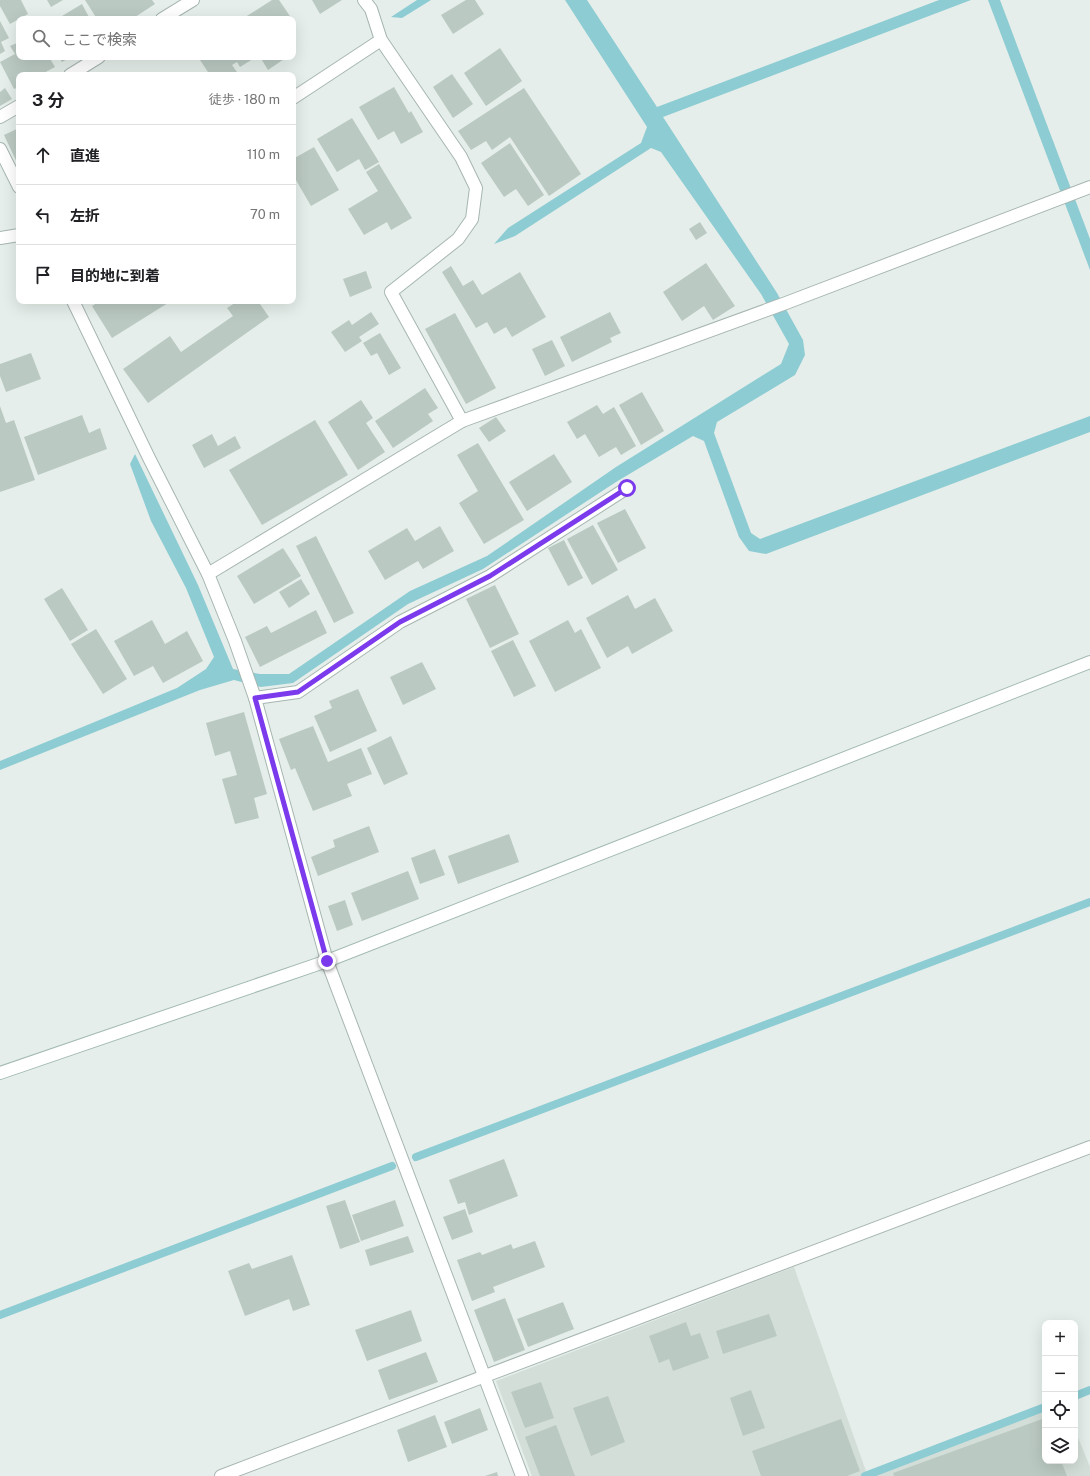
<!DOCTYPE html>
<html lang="ja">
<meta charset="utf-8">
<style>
:root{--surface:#fff;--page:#f6f6f6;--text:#202124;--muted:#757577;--line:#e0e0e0}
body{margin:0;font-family:"Public Sans","Noto Sans JP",sans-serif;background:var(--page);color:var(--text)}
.controls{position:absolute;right:12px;bottom:12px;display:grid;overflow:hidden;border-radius:8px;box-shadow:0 4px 16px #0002}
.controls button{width:36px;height:36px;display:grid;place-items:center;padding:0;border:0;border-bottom:1px solid var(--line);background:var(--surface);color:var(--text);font:20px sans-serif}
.stop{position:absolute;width:12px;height:12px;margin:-9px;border:3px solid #7c3aed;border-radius:50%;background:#fff}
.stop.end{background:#7c3aed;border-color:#fff;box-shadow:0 1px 4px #0008}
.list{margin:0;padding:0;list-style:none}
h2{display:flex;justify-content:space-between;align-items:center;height:52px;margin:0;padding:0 16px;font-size:17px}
h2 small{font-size:13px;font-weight:400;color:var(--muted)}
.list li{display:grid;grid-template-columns:26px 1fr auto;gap:12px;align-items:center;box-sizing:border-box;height:60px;padding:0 16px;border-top:1px solid var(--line)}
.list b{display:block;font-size:15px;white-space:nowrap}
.list em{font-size:13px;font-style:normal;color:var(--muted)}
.icon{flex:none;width:22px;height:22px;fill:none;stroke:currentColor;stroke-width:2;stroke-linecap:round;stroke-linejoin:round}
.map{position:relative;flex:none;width:1090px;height:1476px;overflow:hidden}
.search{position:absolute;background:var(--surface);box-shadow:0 4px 16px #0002;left:16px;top:16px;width:280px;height:44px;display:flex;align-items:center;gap:10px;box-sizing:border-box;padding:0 14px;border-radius:8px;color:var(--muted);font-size:15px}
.panel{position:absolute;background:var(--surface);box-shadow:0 4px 16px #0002;left:16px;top:72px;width:280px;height:232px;border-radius:8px}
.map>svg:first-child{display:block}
.built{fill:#d3ded8}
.water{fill:#8dccd3}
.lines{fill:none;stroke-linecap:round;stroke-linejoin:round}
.stream{stroke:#8dccd3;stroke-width:8}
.building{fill:#bac9c2}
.lane-casing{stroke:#a7b6b1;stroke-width:14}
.street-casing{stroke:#a7b6b1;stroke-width:14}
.secondary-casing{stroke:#a3bab1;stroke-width:14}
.lane{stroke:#fff;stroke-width:12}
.street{stroke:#fff;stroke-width:12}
.secondary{stroke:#fff;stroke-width:12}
.route{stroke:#7c3aed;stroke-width:5}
</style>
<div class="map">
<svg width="1090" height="1476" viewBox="0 0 1090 1476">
<rect width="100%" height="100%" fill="#e5eeea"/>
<path class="built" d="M794,1267L867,1474L1045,1408V1461H1075V1430L1090,1467V1476H532L496,1381Z"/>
<g class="water">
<path d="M417,0H431L402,18L391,17Z"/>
<path d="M565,0H587L657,107L939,0H971L663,117L777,293L803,340L805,355L795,375L717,422L714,433L751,533L760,539L1090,416V432L766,554L749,551L739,537L704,441L693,436L616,482L483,569L408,604L293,683L261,687L234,680L200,690L0,770V761L177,688L206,669L214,657L186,588L151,521L130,464L135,454L198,585L233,669L260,674H289L410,591L487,556L616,467L781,364L789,344L761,294L661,152L651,148L515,236L494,244L508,228L641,143L647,127Z"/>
<path d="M988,0H1000L1090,239V270Z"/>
</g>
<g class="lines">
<g class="stream">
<path d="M416,1157L1090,902"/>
<path d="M0,1315L392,1166"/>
<path d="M1075,1396L1090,1390"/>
<path d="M865,1476L1045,1407"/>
</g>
</g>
<g class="building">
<path d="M0,0H21L28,14L10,24L0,6Z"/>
<path d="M47,0H63L51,7Z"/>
<path d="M85,0H152L155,4L132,19H97Z"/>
<path d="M272,0H279L292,19H242Z"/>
<path d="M312,0H342L320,14Z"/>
<path d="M466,0H475L484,14L453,34L441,15Z"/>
<path d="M82,4L90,19H57Z"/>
<path d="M0,21L9,38L1,42L5,51L0,54Z"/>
<path d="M19,42V57H49L55,67L40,75H19V87L14,89L0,62L15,54L10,46Z"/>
<path d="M500,48L522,81L486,106L464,73Z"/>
<path d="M59,57H71L62,62Z"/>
<path d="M198,57H256L240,67L237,62L232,65L239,75H210Z"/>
<path d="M260,57H287L268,70Z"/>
<path d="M452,74L473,104L453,118L433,87Z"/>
<path d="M394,87L409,113L411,111L423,132L401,144L394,131L378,140L359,107Z"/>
<path d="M5,88L12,99L0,106V92Z"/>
<path d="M524,88L581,174L549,196L510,137L492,150L486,141L471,150L458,131Z"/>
<path d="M352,118L379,162L365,170L359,159L337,172L317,139Z"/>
<path d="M19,128V167L4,135Z"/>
<path d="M510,143L544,195L528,206L516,189L504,197L481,163Z"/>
<path d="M314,147L339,190L311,206L293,175V159Z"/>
<path d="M379,164L412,218L391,230L387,222L364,235L348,209L378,191L366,172Z"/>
<path d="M700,222L707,233L696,240L689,229Z"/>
<path d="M706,263L735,306L713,320L704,306L682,321L663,292Z"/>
<path d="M451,266L463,286L473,280L482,295L520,272L546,317L512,337L506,327L494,334L487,322L476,328L442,272Z"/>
<path d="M366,271L372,288L350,297L343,279Z"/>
<path d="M100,301H167L168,303L112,338L92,306Z"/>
<path d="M238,301H258L269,317L148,403L123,369L170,336L181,352L233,316L227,308Z"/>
<path d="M371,312L379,324L359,337L362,341L345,352L331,332L349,320L352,325Z"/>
<path d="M610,312L621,333L610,338L612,342L572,362L560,337Z"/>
<path d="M455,313L496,388L466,404L425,329Z"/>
<path d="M380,333L401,368L389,375L377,353L371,356L363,343Z"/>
<path d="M552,340L565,366L545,376L532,349Z"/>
<path d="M31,353L41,379L6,392L0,376V364Z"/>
<path d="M425,388L438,408L428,414L433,421L393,448L375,421Z"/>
<path d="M642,392L664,431L641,445L619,405Z"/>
<path d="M361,400L373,418L366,423L385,452L358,470L328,422Z"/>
<path d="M597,405L603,414L614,407L636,446L621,455L616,447L599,457L585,434L577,439L567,422Z"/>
<path d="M0,406L6,423L14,420L35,480L0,492Z"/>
<path d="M82,415L89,433L100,428L107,449L38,475L24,437Z"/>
<path d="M496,417L506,431L489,442L479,428Z"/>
<path d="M315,420L348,475L262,525L229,470Z"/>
<path d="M212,434L218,446L235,436L241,448L204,468L192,445Z"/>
<path d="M478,443L524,520L484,544L459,503L478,491L457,455Z"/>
<path d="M554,454L572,482L527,511L509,482Z"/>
<path d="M625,509L646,548L618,563L597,523Z"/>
<path d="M593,525L618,570L592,585L567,539Z"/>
<path d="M440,526L454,551L423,569L418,561L385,580L368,551L407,528L415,541Z"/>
<path d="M316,536L354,613L334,623L296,546Z"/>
<path d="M564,540L583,578L568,586L548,548Z"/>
<path d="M283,548L301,576L254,604L237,576Z"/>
<path d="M301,579L310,594L289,608L279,592Z"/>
<path d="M495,585L519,634L490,648L466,599Z"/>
<path d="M62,588L88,630L70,641L44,599Z"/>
<path d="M628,595L635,609L655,598L673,631L632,654L628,646L607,658L586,618Z"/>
<path d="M316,610L327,633L260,667L245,637L267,626L271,633Z"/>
<path d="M152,620L165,644L187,631L203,661L163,683L153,666L134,676L114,641Z"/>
<path d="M568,620L575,633L581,629L601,668L555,692L529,641Z"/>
<path d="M96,629L127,679L103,694L71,644Z"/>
<path d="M513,640L536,686L514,697L491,651Z"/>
<path d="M422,662L436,689L403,705L390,677Z"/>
<path d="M358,689L377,731L330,752L314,716L332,708L329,701Z"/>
<path d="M244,712L267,794L254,798L259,818L235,824L222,779L237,775L230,751L215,756L206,723Z"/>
<path d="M313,726L328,762L361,748L372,774L347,784L352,796L313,811L295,768L291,770L279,739Z"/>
<path d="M391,736L408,774L384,785L367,748Z"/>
<path d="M369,826L379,852L318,876L311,857L335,847L333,840Z"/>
<path d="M509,834L519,862L458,884L448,856Z"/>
<path d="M435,849L445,875L420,884L411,858Z"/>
<path d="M408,871L419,899L362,921L351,893Z"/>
<path d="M345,900L353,925L337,931L328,906Z"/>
<path d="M504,1159L518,1196L469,1215L465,1202L458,1204L449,1180Z"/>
<path d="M345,1200L360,1242L340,1249L326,1206Z"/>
<path d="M395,1200L404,1226L361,1241L352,1215Z"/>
<path d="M465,1209L473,1232L452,1240L443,1217Z"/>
<path d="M408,1236L414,1252L370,1266L365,1250Z"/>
<path d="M535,1241L545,1267L493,1287L495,1292L472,1301L457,1260L480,1252L482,1255L511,1244L513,1249Z"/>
<path d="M292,1255L310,1305L293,1311L289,1299L245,1316L228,1271L249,1263L252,1269Z"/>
<path d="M505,1298L525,1350L494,1362L474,1310Z"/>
<path d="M563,1302L574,1329L528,1347L517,1319Z"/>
<path d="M411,1310L422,1341L367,1361L355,1330Z"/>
<path d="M769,1314L777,1336L723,1354L716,1331Z"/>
<path d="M686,1322L691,1336L700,1333L709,1358L673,1371L669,1359L659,1363L649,1336Z"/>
<path d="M426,1352L438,1382L389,1400L378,1370Z"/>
<path d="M541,1382L554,1418L525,1428L511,1392Z"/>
<path d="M751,1390L765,1428L743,1436L730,1398Z"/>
<path d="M608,1396L625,1442L591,1456L573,1408Z"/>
<path d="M480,1408L488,1430L452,1444L444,1422Z"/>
<path d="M435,1415L447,1447L408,1462L397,1430Z"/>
<path d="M1045,1418V1461H1061L1067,1476H894L893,1473Z"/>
<path d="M841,1419L860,1471L847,1476H761L752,1451Z"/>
<path d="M556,1425L575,1476H540L525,1437Z"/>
<path d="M497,1472L498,1476H485Z"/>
</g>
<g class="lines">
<g class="lane-casing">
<path id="lane" d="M255,698L298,692L400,622L490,576L627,488"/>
</g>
<g class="street-casing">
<g id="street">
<path d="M364,0L371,9L381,40L461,157L476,188L472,219L458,239L391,292L462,421"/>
<path d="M162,19L193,0"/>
<path d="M70,75L99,57"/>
<path d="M293,98L381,40"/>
<path d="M0,117L19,106"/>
<path d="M0,149L19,187"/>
<path d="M0,238L19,235"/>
<path d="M73,301L149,458L208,574L235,641L255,698L327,961L522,1476"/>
<path d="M208,574L462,421L786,303L1090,187"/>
<path d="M221,1476L1090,1147"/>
</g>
</g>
<g class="secondary-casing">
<path id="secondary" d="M0,1073L327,961L1090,662"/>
</g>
<use href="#lane" class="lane"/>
<use href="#street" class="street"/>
<use href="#secondary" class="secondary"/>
</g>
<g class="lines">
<path class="route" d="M327,961L255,698L298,692L400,622L490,576L627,488"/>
</g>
</svg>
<div class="controls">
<button>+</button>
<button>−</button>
<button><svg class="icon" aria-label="locate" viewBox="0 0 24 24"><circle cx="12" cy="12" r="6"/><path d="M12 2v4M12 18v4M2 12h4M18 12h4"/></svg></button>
<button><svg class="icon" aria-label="layers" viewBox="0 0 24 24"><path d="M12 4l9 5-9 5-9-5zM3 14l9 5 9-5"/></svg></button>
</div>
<div class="stop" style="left:627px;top:488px"></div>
<div class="stop end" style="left:327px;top:961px"></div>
<div class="search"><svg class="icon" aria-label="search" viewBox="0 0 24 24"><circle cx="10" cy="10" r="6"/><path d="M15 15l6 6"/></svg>ここで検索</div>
<section class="panel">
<h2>3 分<small>徒歩 · 180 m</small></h2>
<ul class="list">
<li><svg class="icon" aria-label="ahead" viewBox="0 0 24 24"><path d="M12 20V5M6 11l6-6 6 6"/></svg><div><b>直進</b></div><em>110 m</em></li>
<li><svg class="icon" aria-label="left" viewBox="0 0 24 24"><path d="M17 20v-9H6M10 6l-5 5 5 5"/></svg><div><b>左折</b></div><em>70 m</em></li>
<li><svg class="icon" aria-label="arrive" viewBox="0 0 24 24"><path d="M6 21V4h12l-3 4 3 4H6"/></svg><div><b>目的地に到着</b></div></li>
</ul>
</section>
</div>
